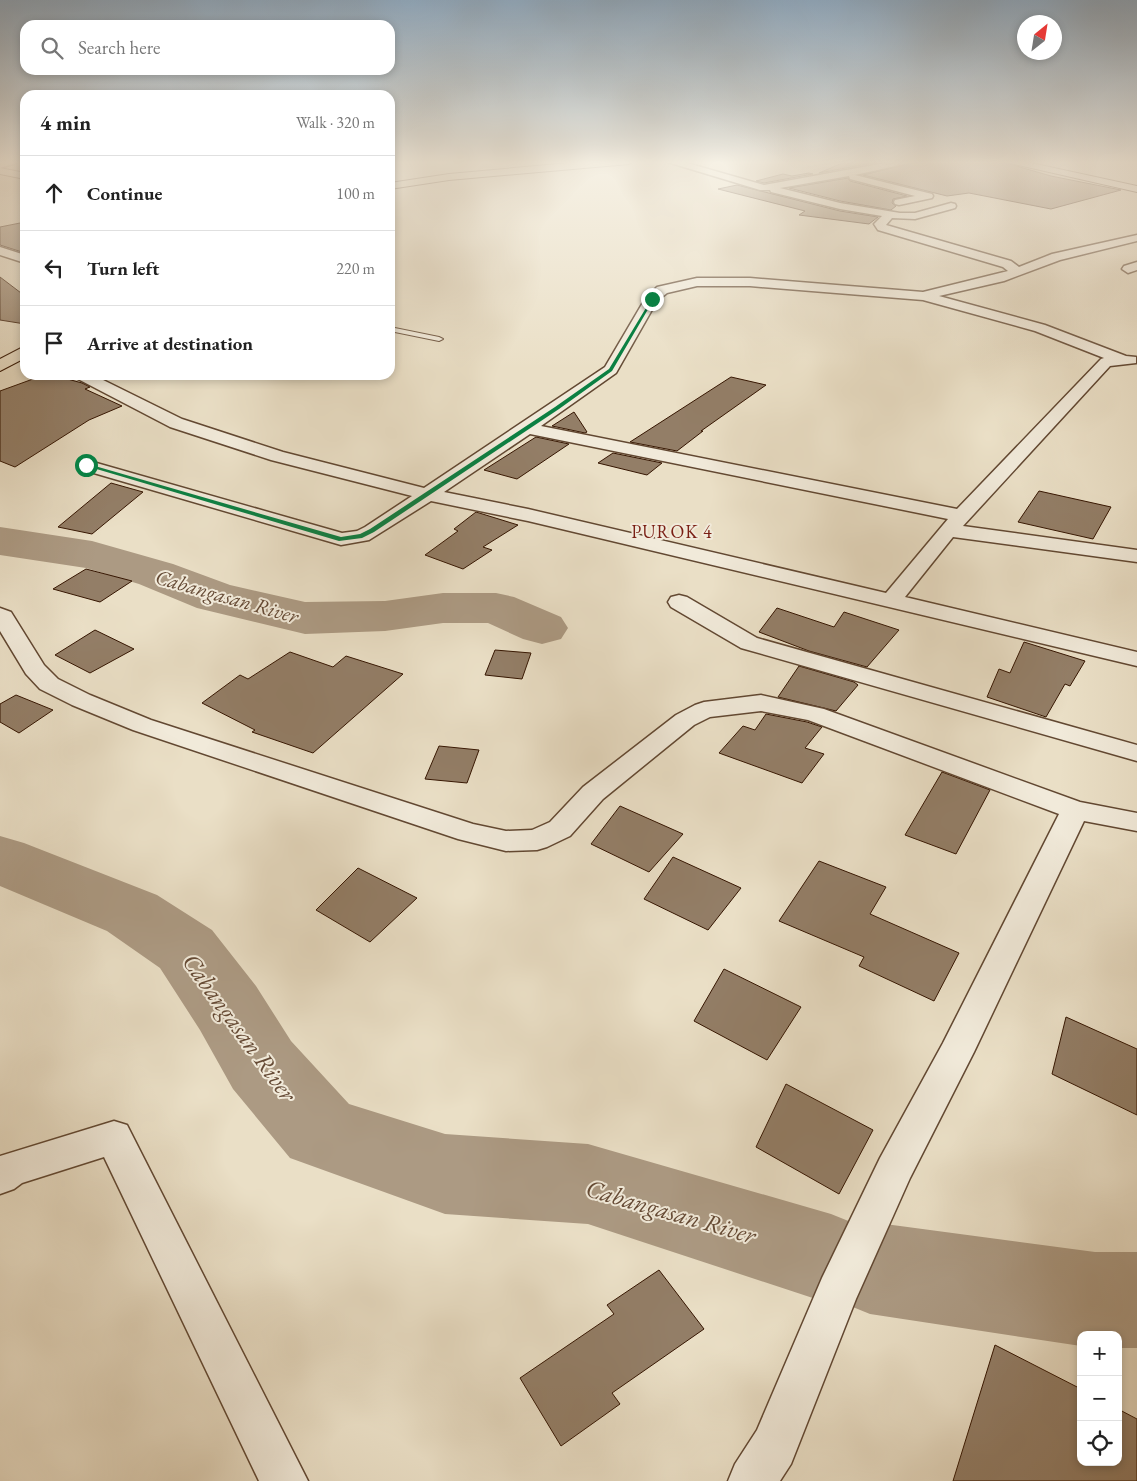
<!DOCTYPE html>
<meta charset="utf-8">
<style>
:root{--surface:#fff;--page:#f2f2f2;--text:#222;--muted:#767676;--line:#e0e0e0}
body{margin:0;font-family:"EB Garamond",serif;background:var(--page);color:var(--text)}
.controls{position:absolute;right:15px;bottom:15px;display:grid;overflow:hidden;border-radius:10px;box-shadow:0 2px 8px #0003}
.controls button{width:45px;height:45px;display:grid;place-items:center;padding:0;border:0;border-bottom:1px solid var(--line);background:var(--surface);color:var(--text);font:25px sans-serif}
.compass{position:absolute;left:1017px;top:15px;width:45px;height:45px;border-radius:50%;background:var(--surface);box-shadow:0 2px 8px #0003;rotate:30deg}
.stop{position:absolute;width:15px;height:15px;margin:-11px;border:4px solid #0b8043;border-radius:50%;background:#fff}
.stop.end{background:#0b8043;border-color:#fff;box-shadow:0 1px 5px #0008}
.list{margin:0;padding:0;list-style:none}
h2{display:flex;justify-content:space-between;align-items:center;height:65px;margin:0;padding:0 20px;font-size:21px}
h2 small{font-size:16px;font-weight:400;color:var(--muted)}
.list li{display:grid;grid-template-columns:32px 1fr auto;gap:15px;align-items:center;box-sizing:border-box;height:75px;padding:0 20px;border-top:1px solid var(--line)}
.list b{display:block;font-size:19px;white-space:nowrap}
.list em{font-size:16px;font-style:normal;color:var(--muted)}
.icon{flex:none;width:28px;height:28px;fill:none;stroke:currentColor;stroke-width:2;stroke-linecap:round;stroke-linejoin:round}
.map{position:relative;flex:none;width:1137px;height:1481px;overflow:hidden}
.search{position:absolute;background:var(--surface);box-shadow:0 2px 8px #0003;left:20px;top:20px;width:375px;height:55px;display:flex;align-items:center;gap:12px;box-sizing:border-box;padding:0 18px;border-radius:15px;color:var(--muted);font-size:19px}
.panel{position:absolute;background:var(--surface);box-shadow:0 2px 8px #0003;left:20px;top:90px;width:375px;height:290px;border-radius:15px}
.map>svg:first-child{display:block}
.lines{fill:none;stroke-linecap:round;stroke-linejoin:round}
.river{fill:#ac9a83;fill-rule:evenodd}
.building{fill:#937e67;stroke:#351501}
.service-casing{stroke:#624832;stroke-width:2}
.minor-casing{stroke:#624832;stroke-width:3}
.secondary-casing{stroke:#351501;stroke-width:2}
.trunk-casing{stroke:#351501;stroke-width:2}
.service{fill:#f1eada;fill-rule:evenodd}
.minor{fill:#f1eada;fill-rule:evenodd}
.secondary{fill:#f1eada;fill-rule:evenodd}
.trunk{fill:#eadfc6;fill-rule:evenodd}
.route{fill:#0b8043}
.labels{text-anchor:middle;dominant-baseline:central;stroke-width:4;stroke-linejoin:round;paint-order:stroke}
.far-neighbourhood-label{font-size:18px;letter-spacing:1px;fill:#7a1f14;stroke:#f1eada}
.water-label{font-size:21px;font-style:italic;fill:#654a35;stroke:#f1eada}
.near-water-label{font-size:25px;font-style:italic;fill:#654a35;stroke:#f1eada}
</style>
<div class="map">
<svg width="1137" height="1481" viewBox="0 0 1137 1481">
<rect width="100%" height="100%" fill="#eadfc6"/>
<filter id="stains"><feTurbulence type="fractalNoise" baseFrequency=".004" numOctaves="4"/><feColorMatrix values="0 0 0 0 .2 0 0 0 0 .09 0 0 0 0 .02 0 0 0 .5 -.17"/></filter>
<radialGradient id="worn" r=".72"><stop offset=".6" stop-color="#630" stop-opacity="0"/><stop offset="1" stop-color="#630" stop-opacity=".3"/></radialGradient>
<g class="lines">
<g class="river">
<path d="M0,527L92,541L173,564L230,585L305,602L385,601L443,593H496L514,597L561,617L568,628L561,639L542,644L523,639L488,623H443L385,631L305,634L197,608L139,584L86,568L0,555Z"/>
<path d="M0,836L24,843L157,895L212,930L256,986L291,1041L349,1104L445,1134L588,1144L831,1214L861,1226L870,1222L1095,1252H1137V1348H1118V1335H1081V1346L870,1314L838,1301L831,1304L588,1224L445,1214L290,1158L233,1089L200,1030L160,968L107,931L0,886Z"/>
</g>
</g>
<g class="building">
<path d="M847,161H883L819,173Z"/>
<path d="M920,161H999L1051,176L1121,190L1051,209L969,193L947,196L863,175Z"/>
<path d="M809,173L813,174L764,183L756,181L783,174L792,176Z"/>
<path d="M848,178L850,181L907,196L893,199L892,203L896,206L891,210L840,201L789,188Z"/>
<path d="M737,185L840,211L878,217L869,224L799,215L805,211L718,189Z"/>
<path d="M25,222V253L0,245V227Z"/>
<path d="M0,277L25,296V324L0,320Z"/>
<path d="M44,375H53L82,383L90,387L85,389L122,406L89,420L15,467L0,461V391Z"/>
<path d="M731,377L766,385L701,431H703L677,451L630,442Z"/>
<path d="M574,412L587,432L585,433L552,426Z"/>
<path d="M536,437L569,444L517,479L484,470Z"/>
<path d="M613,453L662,463L647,475L598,463Z"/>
<path d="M111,483L143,492L92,534L58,527Z"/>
<path d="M1039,491L1111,507L1093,539L1018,522Z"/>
<path d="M476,512L518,525L483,547L492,550L463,569L425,555L458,531L454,529Z"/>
<path d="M86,569L132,581L100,602L53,589Z"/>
<path d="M777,608L834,627L844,612L899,630L867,667L809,651L759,632Z"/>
<path d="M95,630L134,649L90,673L55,655Z"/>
<path d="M1024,642L1085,661L1070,686L1065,684L1046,717L987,697L999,669L1010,673Z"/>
<path d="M495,650L531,653L522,679L485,675Z"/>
<path d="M290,652L333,667L346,656L403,674L313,753L252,732L255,730L202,703L240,675L248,679Z"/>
<path d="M799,666L854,682L858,685L836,711L778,697Z"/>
<path d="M16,695L53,710L19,733L0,722V704Z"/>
<path d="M766,714L807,722L822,727L805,748L824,754L802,783L719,753L743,726L755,730Z"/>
<path d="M439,746L479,750L467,783L425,779Z"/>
<path d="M942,772L990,790L956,854L905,835Z"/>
<path d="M620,806L683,834L649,872L591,844Z"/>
<path d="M673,857L741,888L708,930L644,899Z"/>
<path d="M819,861L886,887L870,914L959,953L934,1001L859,966L864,957L779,921Z"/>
<path d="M358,868L417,898L370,942L316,910Z"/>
<path d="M724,969L801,1007L767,1060L694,1021Z"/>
<path d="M1066,1017L1137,1049V1115L1052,1074Z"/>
<path d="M786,1084L873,1130L839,1194L756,1147Z"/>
<path d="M659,1270L704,1329L612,1393L620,1404L561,1446L520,1378L614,1314L607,1305Z"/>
<path d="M995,1345L1081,1389V1462H1118V1409L1137,1419V1481H953Z"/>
</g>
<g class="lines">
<g class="service-casing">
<path id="service" d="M390,327L439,337L443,339L439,341L390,331Z"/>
</g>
<g class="minor-casing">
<g id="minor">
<path d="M17,161L16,163L0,168V162Z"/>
<path d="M664,161H680L764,185L896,161H918L855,175L932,194L933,196L932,198L899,205L895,204L894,202L895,200L915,196L850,179L849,176L780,188L840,203L900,213H915L951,203L955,204L956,206L955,208L915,219L892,218L886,225L1011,261L1019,267L1052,254L1137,235V241L1060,260L1004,281L939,296L1045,325L1126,356L1136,357V363L1110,366L963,526L1137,550V562L953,537L905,597L1137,652V666L528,521L431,501L369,540L341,545L80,469L77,465L80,461L86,460L342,533L357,531L365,527L412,496L271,460L170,427L76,378L73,375H93L182,419L283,452L424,488L605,367L645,299L657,287L697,278H750L923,292L1008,271L1003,267L878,230L874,224L882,216L840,209L771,192L770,190H760ZM697,286H750L923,300L1035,331L1104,358L1101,359L957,509L541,426L616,373L657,301L667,293ZM530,434L948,519L886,593L528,509L444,492Z"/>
<path d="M0,247L25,255V263L0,255Z"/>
<path d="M1137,262V270L1128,273L1122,269L1124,266Z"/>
<path d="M679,595L687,597L757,638L1137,745V761L741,648L671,607L668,602L671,597Z"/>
<path d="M0,608L11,612L44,665L58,679L90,695L151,720L473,824L506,831L532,830L550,822L583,787L676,715L695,705L704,702L761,695L824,709L1080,802L1137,813V831L1084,821L974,1052L910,1178L856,1299L791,1464L780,1481H728L735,1464L757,1430L822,1278L880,1158L943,1043L1059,814L808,720L761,711L710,717L694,725L603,799L570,836L547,847L537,850L506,851L458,839L133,730L72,705L40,689L26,674L0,631Z"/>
<path d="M114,1121L127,1125L308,1481H259L104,1157L22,1183L14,1189L0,1194V1156Z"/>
</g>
</g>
<g class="secondary-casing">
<g id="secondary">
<path d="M1001,161H1022L1137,186V192Z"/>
<path d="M0,168L25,173V179L0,174Z"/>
</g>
</g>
<g class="trunk-casing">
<g id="trunk">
<path d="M591,161H634L629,164L449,180L390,189V183L449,174Z"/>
<path d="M25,346V358L0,371V359Z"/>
</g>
</g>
<use href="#service" class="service"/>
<use href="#minor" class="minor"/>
<use href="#secondary" class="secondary"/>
<use href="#trunk" class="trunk"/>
</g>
<linearGradient id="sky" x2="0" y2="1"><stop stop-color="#90aac0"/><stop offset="0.44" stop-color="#f6f1e5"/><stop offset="1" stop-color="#f6f1e5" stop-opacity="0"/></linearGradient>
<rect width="1137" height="369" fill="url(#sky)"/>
<path class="route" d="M652,298L654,299L612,371L559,409L374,532L362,538L339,541L83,465L88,464L341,537L360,534L370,529L555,407L609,369Z"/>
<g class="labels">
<g class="far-neighbourhood-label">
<text x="672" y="531">PUROK 4</text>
</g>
<g class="water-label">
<text transform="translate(227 596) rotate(16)">Cabangasan River</text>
</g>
<g class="near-water-label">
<text transform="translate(240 1027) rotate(54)">Cabangasan River</text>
<text transform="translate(671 1211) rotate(16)">Cabangasan River</text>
</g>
</g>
<rect width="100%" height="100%" filter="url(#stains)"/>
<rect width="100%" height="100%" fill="url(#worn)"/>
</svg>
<div class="controls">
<button>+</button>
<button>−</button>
<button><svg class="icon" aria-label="locate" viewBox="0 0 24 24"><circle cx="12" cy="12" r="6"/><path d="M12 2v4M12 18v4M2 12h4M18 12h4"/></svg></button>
</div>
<svg class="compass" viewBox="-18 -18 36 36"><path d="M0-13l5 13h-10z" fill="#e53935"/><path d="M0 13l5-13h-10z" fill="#767676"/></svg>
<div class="stop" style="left:86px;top:465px"></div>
<div class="stop end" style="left:652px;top:299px"></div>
<div class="search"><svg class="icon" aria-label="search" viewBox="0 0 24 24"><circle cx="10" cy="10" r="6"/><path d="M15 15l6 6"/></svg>Search here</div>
<section class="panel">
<h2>4 min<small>Walk · 320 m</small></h2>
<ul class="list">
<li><svg class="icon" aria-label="ahead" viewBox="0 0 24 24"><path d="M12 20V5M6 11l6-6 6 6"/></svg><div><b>Continue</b></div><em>100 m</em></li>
<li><svg class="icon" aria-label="left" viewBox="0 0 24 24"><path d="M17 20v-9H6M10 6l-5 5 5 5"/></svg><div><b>Turn left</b></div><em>220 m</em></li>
<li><svg class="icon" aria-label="arrive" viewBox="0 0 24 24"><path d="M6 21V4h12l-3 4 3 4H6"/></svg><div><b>Arrive at destination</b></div></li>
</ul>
</section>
</div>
